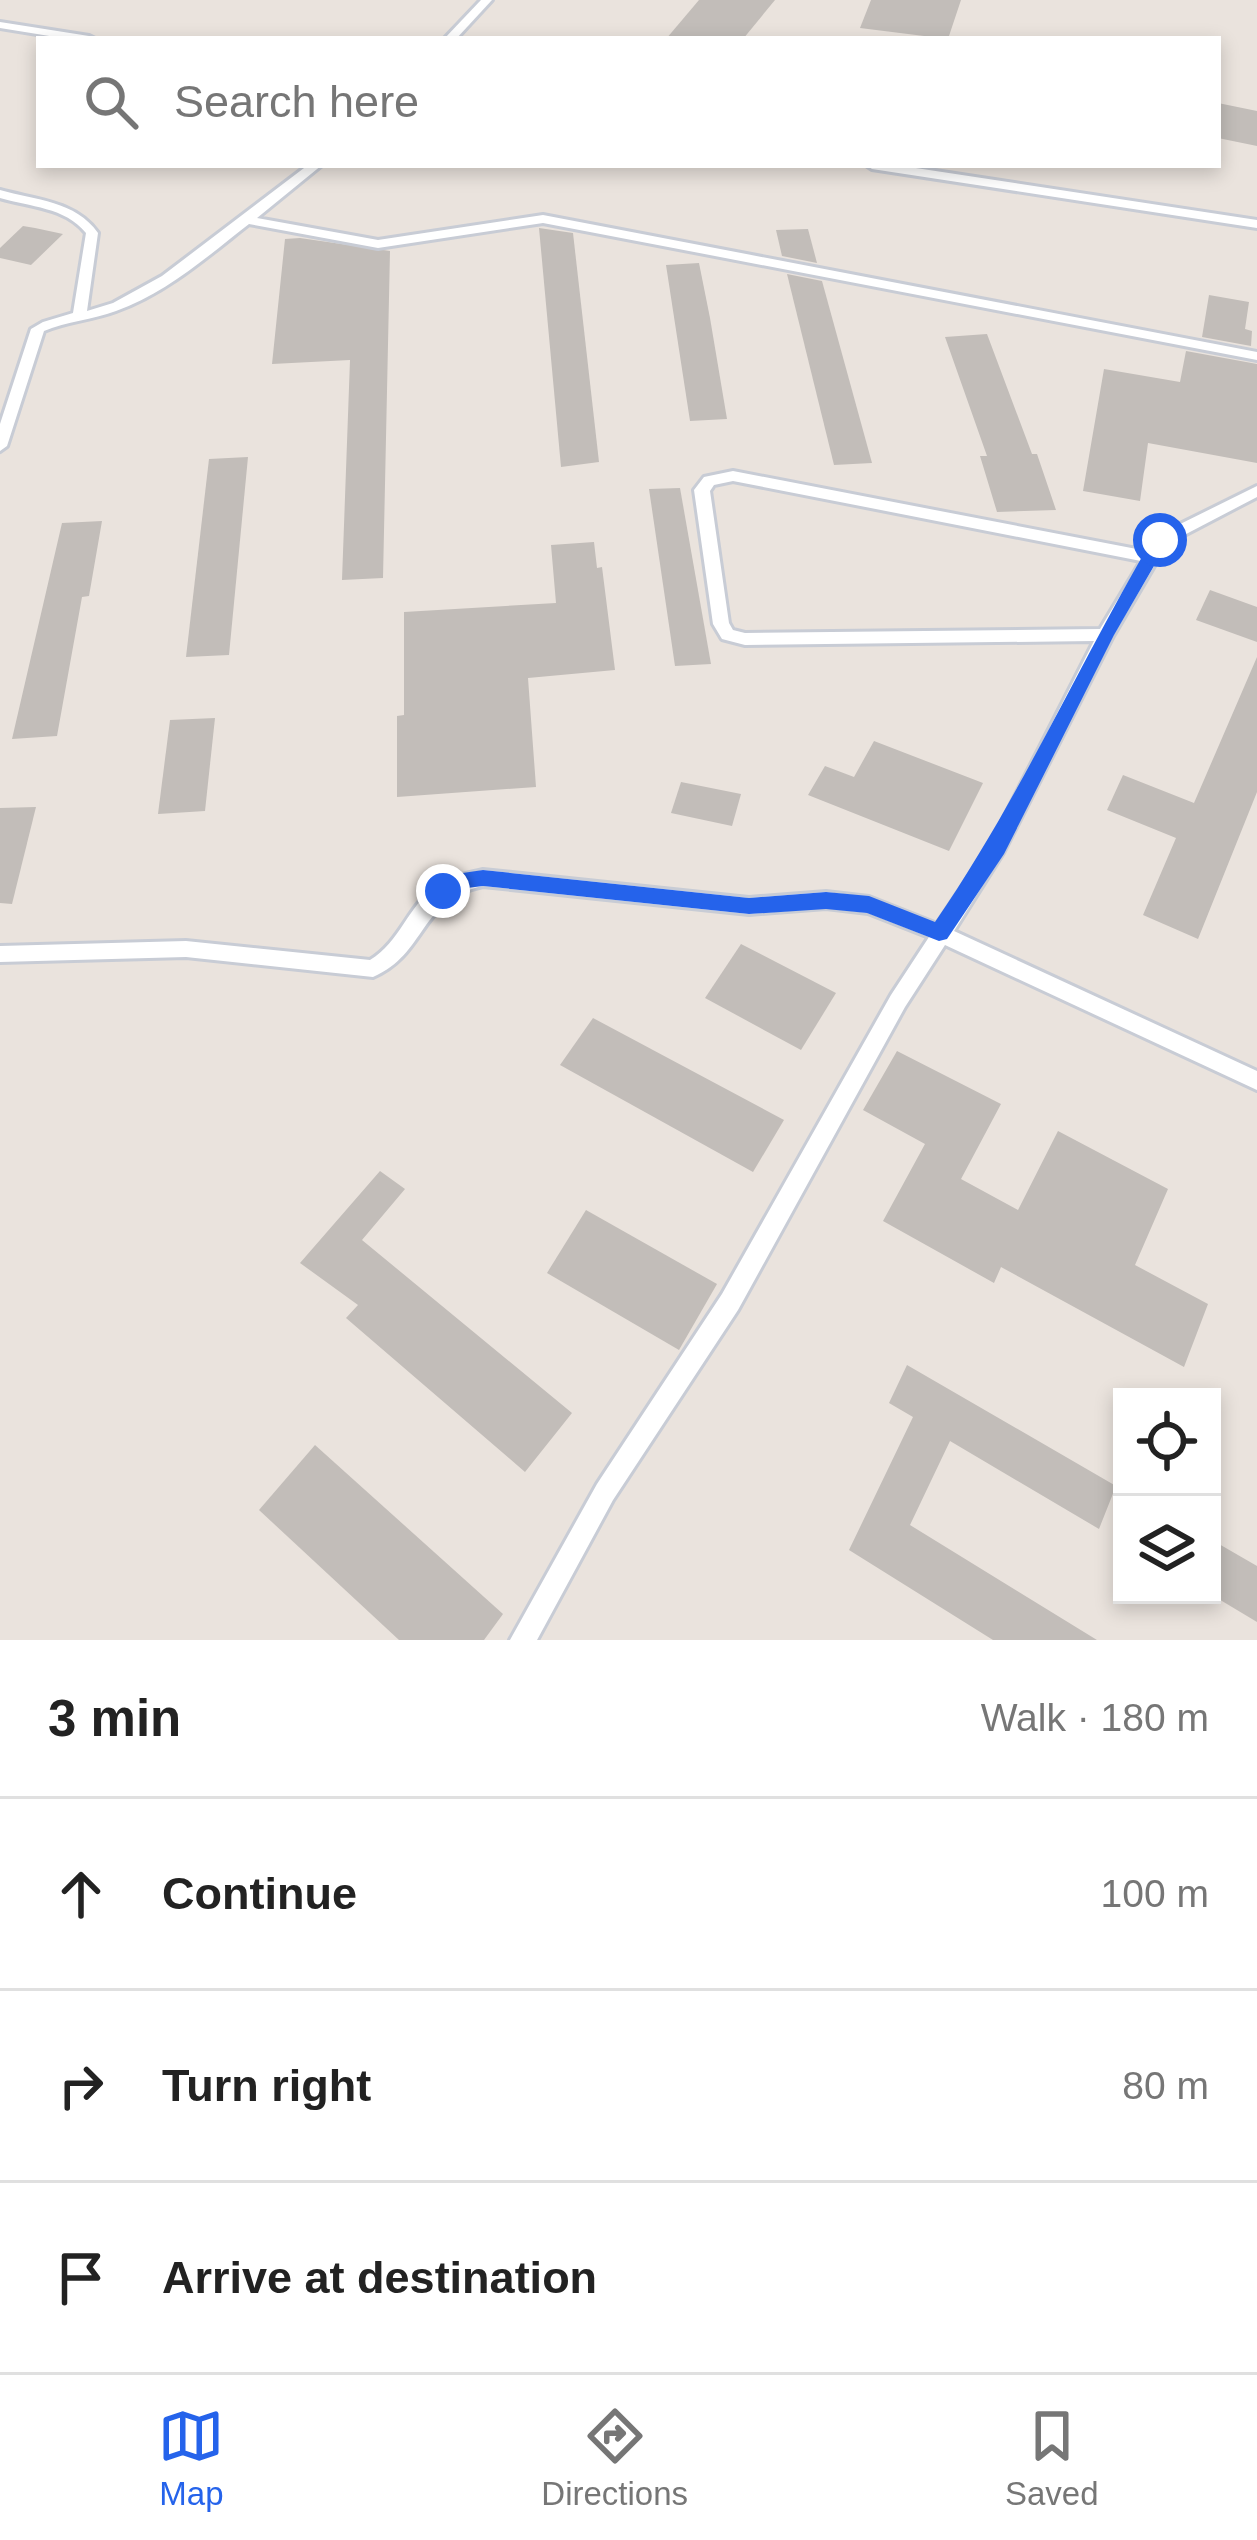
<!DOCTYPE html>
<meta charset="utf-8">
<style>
:root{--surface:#fff;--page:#f6f6f6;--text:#222;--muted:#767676;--line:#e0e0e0;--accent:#2563eb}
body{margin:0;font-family:Arial,sans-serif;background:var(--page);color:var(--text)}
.controls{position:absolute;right:36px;bottom:36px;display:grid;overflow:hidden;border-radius:0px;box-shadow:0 6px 18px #0003}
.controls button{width:108px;height:108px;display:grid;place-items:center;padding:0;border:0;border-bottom:3px solid var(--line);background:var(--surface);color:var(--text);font:60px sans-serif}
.stop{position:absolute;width:36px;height:36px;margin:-27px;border:9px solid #2563eb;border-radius:50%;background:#fff}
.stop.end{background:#2563eb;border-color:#fff;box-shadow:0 3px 12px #0008}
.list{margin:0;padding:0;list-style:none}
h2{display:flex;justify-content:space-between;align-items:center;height:156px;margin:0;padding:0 48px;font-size:51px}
h2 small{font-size:39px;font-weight:400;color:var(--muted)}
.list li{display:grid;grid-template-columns:78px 1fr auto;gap:36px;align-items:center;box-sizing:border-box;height:192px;padding:0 48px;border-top:3px solid var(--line)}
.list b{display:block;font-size:45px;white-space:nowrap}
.list em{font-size:39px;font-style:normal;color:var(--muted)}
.icon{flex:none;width:66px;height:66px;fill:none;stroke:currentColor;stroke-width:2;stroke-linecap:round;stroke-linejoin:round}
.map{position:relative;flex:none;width:1257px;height:1640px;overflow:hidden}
.search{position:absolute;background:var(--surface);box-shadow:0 6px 18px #0003;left:36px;right:36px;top:36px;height:132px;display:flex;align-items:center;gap:30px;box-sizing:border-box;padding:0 42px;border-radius:0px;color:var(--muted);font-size:45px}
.sheet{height:732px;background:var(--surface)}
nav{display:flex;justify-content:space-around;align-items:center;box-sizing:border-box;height:168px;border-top:3px solid var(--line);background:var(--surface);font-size:33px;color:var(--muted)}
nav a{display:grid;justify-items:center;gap:6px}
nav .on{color:var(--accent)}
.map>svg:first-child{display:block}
.building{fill:#c2bdb9}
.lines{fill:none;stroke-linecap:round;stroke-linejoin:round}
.service-casing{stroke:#c8ccd5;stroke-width:6}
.service{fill:#fff;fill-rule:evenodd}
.route{fill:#2563eb}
</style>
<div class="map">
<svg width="1257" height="1640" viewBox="0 0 1257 1640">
<rect width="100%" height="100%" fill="#eae3dd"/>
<g class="building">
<path d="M699,0H775L743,39H666Z"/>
<path d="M871,0H961L948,39L860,28Z"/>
<path d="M1218,103L1257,111V146L1218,138Z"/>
<path d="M23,226L35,228L63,234L31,265L0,258V248Z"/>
<path d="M539,228L573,233L599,462L561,467Z"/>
<path d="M808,229L817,263L782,256L776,230Z"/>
<path d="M300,238L390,251L383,578L342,580L350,360L272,364L285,239Z"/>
<path d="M699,263L710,318L727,419L690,421L666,265Z"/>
<path d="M787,274L822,281L872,463L834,465Z"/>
<path d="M1209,295L1249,302L1245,329L1252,331L1251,346L1202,337Z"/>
<path d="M987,334L1032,454H1037L1056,510L997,512L980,456H987L945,337Z"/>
<path d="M1186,351L1257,364V463L1148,443L1140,501L1083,491L1104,369L1180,382Z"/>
<path d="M248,457L229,655L186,657L209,459Z"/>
<path d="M680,488L711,664L675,666L649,489Z"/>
<path d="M102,521L89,596L82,597L57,736L12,739L62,523Z"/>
<path d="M594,542L597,568L602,567L615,670L528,678L536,787L397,797V716L404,715V612L556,603L551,545Z"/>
<path d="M1210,590L1257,607V642L1196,620Z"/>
<path d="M1257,657V792L1198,939L1143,915L1176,838L1107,810L1123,775L1194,803Z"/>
<path d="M215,718L205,811L158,814L170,720Z"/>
<path d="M874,741L983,783L949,851L808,795L825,766L854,777Z"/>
<path d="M681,782L741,794L732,826L671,813Z"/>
<path d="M36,807L12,904L0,903V808Z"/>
<path d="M741,944L836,993L801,1050L705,998Z"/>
<path d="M593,1018L784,1120L753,1172L560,1065Z"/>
<path d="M897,1051L1001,1104L961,1179L1018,1210L1058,1131L1168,1189L1135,1265L1208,1304L1184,1367L1001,1267L994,1283L883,1221L925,1144L863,1110Z"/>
<path d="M380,1171L405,1189L362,1240L572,1413L525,1472L346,1318L358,1305L300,1263Z"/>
<path d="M586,1210L717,1284L679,1350L547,1273Z"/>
<path d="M907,1365L1116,1486L1099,1529L950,1441L910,1525L1097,1640H993L849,1550L913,1417L889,1403Z"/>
<path d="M315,1445L503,1614L484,1640H399L259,1510Z"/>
<path d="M1212,1540L1257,1566V1622L1212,1595Z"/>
</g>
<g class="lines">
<g class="service-casing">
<g id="service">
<path d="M481,0H492L456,39H444Z"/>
<path d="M0,22L89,36L95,39H68L0,28Z"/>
<path d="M308,165H322L257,218L378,240L543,215L1257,352V360L543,223L378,248L249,224C208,256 165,294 116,311C92,320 67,321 44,331L7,446L0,451V424L31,329L43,322L73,313L86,233C65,207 30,207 0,198V190C35,200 76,201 98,233L87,311L113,303L162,276Z"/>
<path d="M866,165H896L1257,220V228L872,169Z"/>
<path d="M733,471L1147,551L1156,536L1257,486V497L1167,544L1113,636L1003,853L954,931L1257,1071V1090L945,945L905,1007L738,1310L613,1500L537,1640H510L597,1484L722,1294L891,995L929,937L868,913L826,908L749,914L483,886C419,899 427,954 373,977L186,957L0,962V946L186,941L370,960C400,942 408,906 436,886C450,876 467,874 483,870L749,898L826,892L869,897L937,924L991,843L1094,641L745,645L722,639L713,624L694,490L704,477ZM733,481L1141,561L1100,629L745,633L733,630L729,623L710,491L714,485Z"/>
</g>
</g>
<use href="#service" class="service"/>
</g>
<path class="route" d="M1154,536L1169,540L1114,635L1004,854L947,939L939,941L867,913L826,909L749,914L483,886L467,888L443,899L433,891L456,874L483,870L749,898L826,892L869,896L935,922C1019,800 1079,664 1154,536Z"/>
</svg>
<div class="controls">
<button><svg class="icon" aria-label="locate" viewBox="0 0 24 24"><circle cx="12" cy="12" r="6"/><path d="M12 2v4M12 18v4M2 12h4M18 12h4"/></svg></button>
<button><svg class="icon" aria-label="layers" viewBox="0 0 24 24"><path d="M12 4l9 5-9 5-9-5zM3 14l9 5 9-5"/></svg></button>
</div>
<div class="stop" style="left:1160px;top:540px"></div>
<div class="stop end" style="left:443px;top:891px"></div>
<div class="search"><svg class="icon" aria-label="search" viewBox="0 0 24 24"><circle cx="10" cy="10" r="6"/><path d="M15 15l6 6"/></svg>Search here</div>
</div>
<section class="sheet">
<h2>3 min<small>Walk · 180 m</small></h2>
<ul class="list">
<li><svg class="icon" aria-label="ahead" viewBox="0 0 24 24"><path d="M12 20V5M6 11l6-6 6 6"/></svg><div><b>Continue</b></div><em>100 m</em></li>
<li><svg class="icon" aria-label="right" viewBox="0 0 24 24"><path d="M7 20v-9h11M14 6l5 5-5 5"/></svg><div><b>Turn right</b></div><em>80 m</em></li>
<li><svg class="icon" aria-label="arrive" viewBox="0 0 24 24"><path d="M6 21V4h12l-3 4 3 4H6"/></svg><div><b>Arrive at destination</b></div></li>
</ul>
</section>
<nav>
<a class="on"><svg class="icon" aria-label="map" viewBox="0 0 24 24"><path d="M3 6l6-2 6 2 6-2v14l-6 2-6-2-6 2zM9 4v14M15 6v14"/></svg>Map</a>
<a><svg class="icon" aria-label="directions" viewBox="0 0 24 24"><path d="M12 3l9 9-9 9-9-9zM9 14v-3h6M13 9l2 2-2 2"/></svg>Directions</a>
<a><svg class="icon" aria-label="saved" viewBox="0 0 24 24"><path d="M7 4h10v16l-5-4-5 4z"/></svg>Saved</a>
</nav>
